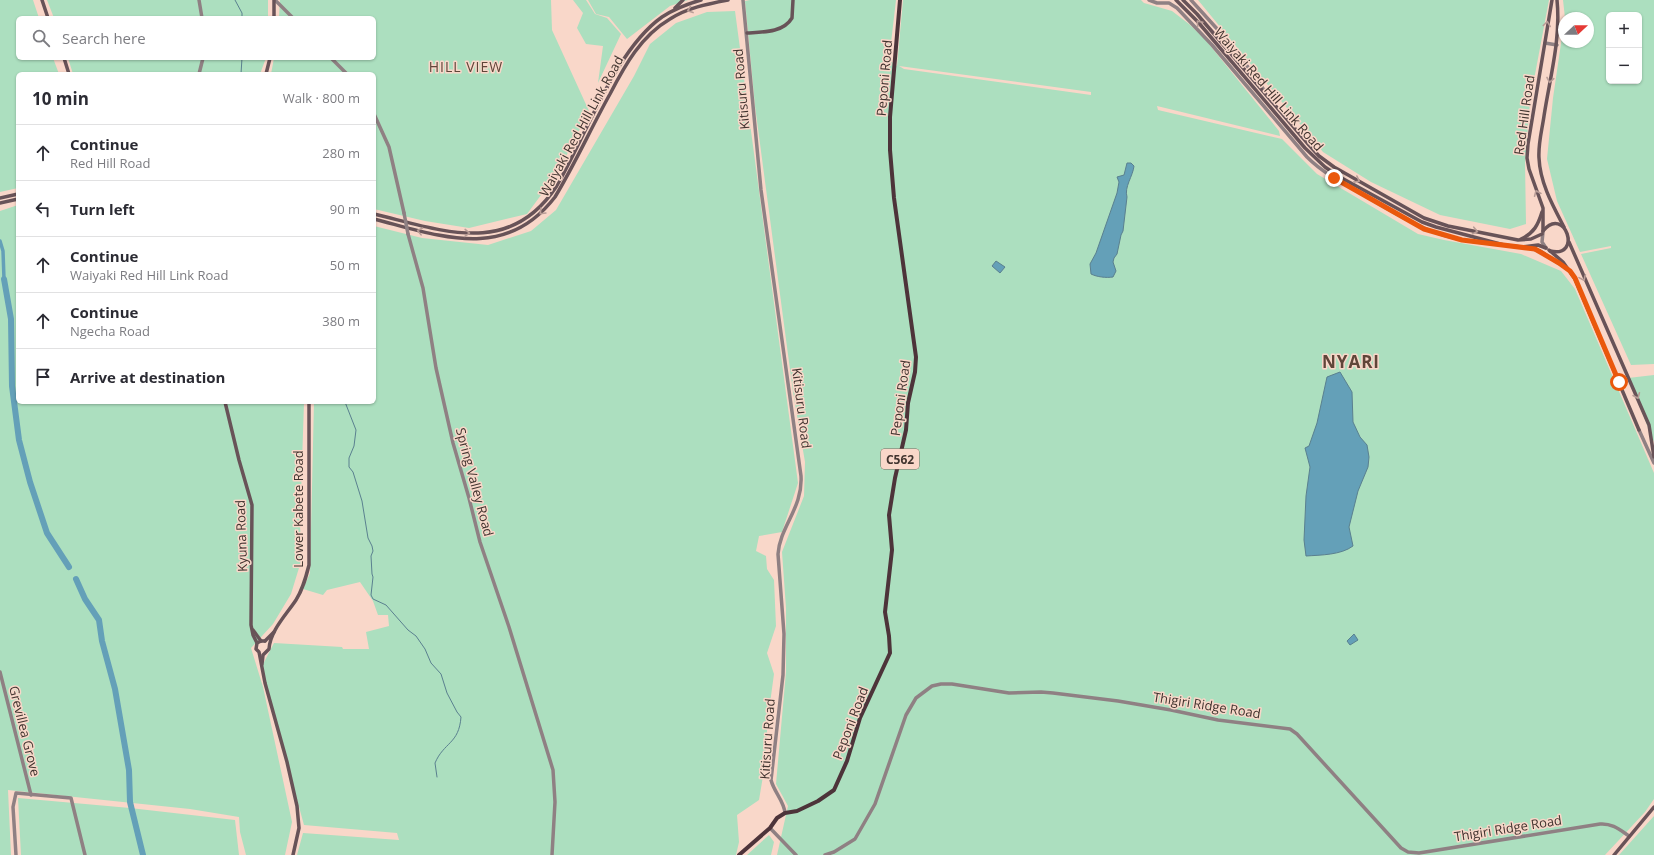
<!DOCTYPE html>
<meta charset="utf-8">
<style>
:root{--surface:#fff;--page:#f2f2f3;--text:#2b2b33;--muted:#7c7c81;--line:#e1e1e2}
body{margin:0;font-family:"Open Sans",sans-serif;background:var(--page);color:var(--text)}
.controls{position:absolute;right:12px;top:12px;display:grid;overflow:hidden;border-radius:6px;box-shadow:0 1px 3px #0004}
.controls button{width:36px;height:36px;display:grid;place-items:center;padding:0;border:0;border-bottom:1px solid var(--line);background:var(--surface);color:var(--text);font:20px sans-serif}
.compass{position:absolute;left:1558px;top:12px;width:36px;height:36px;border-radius:50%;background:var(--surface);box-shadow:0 1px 3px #0004;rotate:68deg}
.stop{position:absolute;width:12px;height:12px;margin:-9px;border:3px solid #ea580c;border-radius:50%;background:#fff}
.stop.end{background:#ea580c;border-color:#fff;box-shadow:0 1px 4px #0008}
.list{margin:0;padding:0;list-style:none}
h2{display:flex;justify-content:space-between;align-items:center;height:52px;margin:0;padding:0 16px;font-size:17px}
h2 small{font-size:13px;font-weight:400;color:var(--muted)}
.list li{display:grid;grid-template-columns:26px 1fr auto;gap:12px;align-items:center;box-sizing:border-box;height:56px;padding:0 16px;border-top:1px solid var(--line)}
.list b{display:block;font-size:15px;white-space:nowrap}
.list p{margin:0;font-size:13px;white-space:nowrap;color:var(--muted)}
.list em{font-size:13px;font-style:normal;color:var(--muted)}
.icon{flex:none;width:22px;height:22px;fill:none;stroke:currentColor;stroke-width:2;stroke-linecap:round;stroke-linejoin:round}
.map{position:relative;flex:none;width:1654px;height:855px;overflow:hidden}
.search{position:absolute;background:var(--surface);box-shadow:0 1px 3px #0004;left:16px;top:16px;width:360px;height:44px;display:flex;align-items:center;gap:10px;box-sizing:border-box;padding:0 14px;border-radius:6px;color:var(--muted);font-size:15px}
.panel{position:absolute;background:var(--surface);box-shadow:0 1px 3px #0004;left:16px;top:72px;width:360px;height:332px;border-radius:6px}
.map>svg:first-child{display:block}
.green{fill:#acdfbf;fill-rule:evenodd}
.water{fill:#64a0b8;stroke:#5a808f}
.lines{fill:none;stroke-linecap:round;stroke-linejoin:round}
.stream{stroke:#5a808f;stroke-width:1}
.canal{stroke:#64a0b8;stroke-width:3.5}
.river{stroke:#64a0b8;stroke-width:6}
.tertiary{stroke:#8f8083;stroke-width:3.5}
.secondary{stroke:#685358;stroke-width:3.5}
.primary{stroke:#4d343a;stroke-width:4}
.tertiary-bridge{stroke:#8f8083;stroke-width:3.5}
.oneway{stroke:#b89c96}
.route{stroke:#ea580c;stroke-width:5}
.labels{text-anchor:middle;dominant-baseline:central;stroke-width:3;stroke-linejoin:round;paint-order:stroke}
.shield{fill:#f9d7c9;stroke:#78655d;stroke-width:1}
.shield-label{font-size:12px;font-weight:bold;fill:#41342f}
.street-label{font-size:13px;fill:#41342f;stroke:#f9d7c9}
.neighbourhood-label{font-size:14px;letter-spacing:1px;fill:#604539;stroke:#f9d7c9}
.district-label{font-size:17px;font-weight:bold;letter-spacing:1px;fill:#604539;stroke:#f9d7c9}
</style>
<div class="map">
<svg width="1654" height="855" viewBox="0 0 1654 855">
<rect width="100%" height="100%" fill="#f9d7c9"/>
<g class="green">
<path d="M0,0H33L39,18H18V58H53L59,74H18V188L0,192Z"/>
<path d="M47,0H268V18H54Z"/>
<path d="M280,0H551L552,30L589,111L558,172L527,214L469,228L425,221L374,209V74H271L274,58H374V18H279Z"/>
<path d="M573,0H586L595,14L607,18L621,34L598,83L603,46L586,44L577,28L583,13Z"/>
<path d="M588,0H688L670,6L627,39L609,17L596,14Z"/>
<path d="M750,0H896L889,60L897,66L903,0H1141L1144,3L1172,11L1189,24L1204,38L1279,131L1280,136L1157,106L1158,110L1282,139L1317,174L1418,234L1444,240L1521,254L1561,271L1575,289L1654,473V799L1645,812L1605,855H777L788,806L776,784L786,672V608L782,552L804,496L805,462L793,392L755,106L745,1ZM899,66L1091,92V95L904,69Z"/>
<path d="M1198,0H1549L1530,101L1525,163L1526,224L1510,229L1440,215L1371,182L1323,152Z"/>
<path d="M1563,0H1654V364L1631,365L1581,254L1611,248V246L1580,252L1557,201L1547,159L1553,98L1564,23V42H1588V18H1565ZM1609,15H1639V81H1609Z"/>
<path d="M735,11L798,483L782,532L759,536L756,551L766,556L767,569L774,580L776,626L767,653L774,674L768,718L764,770L759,800L737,815L739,842L736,855H297L303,833L399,840L397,833L304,825L261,668L274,643L342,647L343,649H369L366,632L389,626L388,615H378L373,601L360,582L327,590L323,595L303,589L310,573L314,402H374V226L422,238L488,245L531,231L556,210L634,76L650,44L676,23L707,12Z"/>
<path d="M68,58H266L260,74H73Z"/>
<path d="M18,205V402H304L300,526L302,558L291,594L273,624L251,648L263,687L292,822L285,855H246L240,832L239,817L190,809L8,790L11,855H0V211Z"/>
<path d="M1654,375V442L1628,378Z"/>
<path d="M18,798L130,808L235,820L239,855H21Z"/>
<path d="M1654,816V855H1619Z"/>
<path d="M769,835L774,842L771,855H747Z"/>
</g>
<g class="water">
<path d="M1127,163H1131L1134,166C1133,176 1124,187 1127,197L1123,231L1121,235L1117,254L1114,258L1113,262L1116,271L1113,277C1106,278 1097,277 1091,274L1090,264L1096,253L1117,193L1119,182L1117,177L1124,175Z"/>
<path d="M996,261L1005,267L1000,273L992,266Z"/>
<path d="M1340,372L1352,392L1353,422L1360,437L1367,445L1369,457L1368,467L1358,491L1349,527L1353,546C1341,555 1321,555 1306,556L1304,540L1306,496L1310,467L1305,448L1309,446L1317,423L1327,377Z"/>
<path d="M1354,634L1358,640L1350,645L1347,641Z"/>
</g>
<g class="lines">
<g class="stream">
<path d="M235,0L242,13V18"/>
<path d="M241,74L242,58"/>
<path d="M345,402L356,430L354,446L349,458V467L353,472L362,501L368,538L372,546L373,551L371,556L372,574L373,577L371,595L373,599L386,605L408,630L416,636L425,649L431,663L441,674L447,693L457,712L461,717C459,744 444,742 435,763L437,777"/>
</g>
<path class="canal" d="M0,241L3,251L4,279"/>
<g class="river">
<path d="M4,279L11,319L12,386L19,440L30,482L47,533L69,567"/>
<path d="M76,579L85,599L99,620L102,641L115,689L129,770L130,802L143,855"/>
</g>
<g class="tertiary">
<path d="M199,0L202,18"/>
<path d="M275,0L293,18"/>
<path d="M743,0L761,190L801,476C803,508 780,526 778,554L784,634L783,675L771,780C774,792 784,801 785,813"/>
<path d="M1149,0L1157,3H1169L1177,8L1212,45L1307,157C1322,172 1339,181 1357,191C1403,218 1437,242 1492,243"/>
<path d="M1191,0L1219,31L1256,77L1265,92"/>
<path d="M1545,43L1557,45"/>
<path d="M331,58L347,74"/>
<path d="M199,74L203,58"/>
<path d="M374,114L389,147L404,213"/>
<path d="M1543,232L1542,242L1546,248"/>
<path d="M408,234L423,288L436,368L453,443L469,498L480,542L509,627L553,770L555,802L552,855"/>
<path d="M1639,430L1654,463"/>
<path d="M0,672L31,795"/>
<path d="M770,828L796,855"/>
<path d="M16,855L13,807L16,793L71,798L85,855"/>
<path d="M825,855L834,852L855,839L875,804L906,715L916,698L932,686L941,684H952L1009,693L1041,692L1053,693L1118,701L1171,710L1218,720L1290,729L1297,734L1401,848L1408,852L1419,853L1600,824C1612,823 1620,830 1629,836"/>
</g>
<g class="secondary">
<path d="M42,0L48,18"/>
<path d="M274,0V18"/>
<path d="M1176,0L1198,22L1305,148L1325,167L1338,176L1422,222L1436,227L1504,245L1521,247L1538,245L1546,248"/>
<path d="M1183,0L1197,14L1309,145L1319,156L1334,167L1424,218L1448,226L1518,240L1531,239L1542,234"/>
<path d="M1557,0C1561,39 1550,77 1544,116C1542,130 1538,144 1539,158C1540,183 1553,206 1564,227"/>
<path d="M675,8L683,0"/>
<path d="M747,33C762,32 783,33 792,18L793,0"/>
<path d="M64,58L69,74"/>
<path d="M266,74L270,58"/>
<path d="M0,198L18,194"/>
<path d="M0,203L18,199"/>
<path d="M374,214C441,230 509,258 556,187C586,137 614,51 662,17C674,9 687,4 701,0"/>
<path d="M374,219C441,236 505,262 555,197C575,164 591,128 610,94C625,65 641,36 670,19C687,8 707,4 728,0"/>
<path d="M1543,231V208L1529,169L1527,158L1528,144L1552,0"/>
<path d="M1543,231C1565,204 1583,259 1550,251"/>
<path d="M1521,239C1534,233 1538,225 1542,212"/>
<path d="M1569,242L1649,425L1654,457"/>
<path d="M1526,247L1540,251L1566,268"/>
<path d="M1549,250L1563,262L1575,279L1639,430"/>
<path d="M225,402L239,460L252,505L251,625L253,635L257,643"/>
<path d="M253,630L261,641"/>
<path d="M265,641H261L257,643L256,649L259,652L265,683L287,762L297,806L299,828L293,855"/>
<path d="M265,641L274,632"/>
<path d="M262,664L263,655L269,649C270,631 286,615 296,600C303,589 306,577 309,565V402"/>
<path d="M1614,855L1654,807"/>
</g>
<path class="primary" d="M739,855L770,828L777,818L785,813L797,811L818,801L834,790L847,761L860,718L890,653L889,636L885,612L892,550L889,515L895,478L906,430L908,403L915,372L916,357L894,198L890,150V117L900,0"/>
<path class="tertiary-bridge" d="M404,213L408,234"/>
</g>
<defs><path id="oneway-chevron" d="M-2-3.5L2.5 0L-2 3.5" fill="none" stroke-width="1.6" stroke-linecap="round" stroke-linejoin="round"/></defs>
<g class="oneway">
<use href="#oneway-chevron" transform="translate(690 10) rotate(160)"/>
<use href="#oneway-chevron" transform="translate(1199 23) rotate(-131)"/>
<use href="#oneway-chevron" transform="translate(1547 24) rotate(-82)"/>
<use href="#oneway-chevron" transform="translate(1550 80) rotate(101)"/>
<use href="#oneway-chevron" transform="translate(1357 180) rotate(28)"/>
<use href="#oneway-chevron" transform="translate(1537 193) rotate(-113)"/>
<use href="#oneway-chevron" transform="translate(542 212) rotate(134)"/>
<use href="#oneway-chevron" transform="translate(420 231) rotate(-166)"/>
<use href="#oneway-chevron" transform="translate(1475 231) rotate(12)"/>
<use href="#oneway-chevron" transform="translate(467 233) rotate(2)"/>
<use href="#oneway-chevron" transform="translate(1583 278) rotate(66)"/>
<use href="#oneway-chevron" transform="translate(1637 396) rotate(67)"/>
</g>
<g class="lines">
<path class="route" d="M1334,178L1424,229L1462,240L1535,249L1559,263L1570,271L1575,278L1619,382"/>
</g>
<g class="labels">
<rect class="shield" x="881" y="449" width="38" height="20" rx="3"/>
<g class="shield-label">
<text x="900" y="459">C562</text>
</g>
<g class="street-label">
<text transform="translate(884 78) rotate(-85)">Peponi Road</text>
<text transform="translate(741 89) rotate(-95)">Kitisuru Road</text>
<text transform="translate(1269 89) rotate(49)">Waiyaki Red Hill Link Road</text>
<text transform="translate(1524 115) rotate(-82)">Red Hill Road</text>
<text transform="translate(581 126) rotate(-61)">Waiyaki Red Hill Link Road</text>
<text transform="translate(900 398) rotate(-82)">Peponi Road</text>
<text transform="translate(802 408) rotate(83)">Kitisuru Road</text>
<text transform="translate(475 482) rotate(75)">Spring Valley Road</text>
<text transform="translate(298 509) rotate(-90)">Lower Kabete Road</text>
<text transform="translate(241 536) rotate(-92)">Kyuna Road</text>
<text transform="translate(1207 705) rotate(9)">Thigiri Ridge Road</text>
<text transform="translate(850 723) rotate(-69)">Peponi Road</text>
<text transform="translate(25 731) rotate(76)">Grevillea Grove</text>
<text transform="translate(767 739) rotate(-86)">Kitisuru Road</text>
<text transform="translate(1508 828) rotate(-9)">Thigiri Ridge Road</text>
</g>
<g class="neighbourhood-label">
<text x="466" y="66">HILL VIEW</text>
</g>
<g class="district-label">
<text x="1351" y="361">NYARI</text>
</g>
</g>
</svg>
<div class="controls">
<button>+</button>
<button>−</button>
</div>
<svg class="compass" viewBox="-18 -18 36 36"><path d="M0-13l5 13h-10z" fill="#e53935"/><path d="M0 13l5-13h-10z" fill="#7c7c81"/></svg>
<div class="stop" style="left:1619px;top:382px"></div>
<div class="stop end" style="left:1334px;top:178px"></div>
<div class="search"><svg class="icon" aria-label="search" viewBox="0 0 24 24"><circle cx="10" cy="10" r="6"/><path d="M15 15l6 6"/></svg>Search here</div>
<section class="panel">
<h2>10 min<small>Walk · 800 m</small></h2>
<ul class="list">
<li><svg class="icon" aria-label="ahead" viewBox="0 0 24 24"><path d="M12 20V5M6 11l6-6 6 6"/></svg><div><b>Continue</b><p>Red Hill Road</p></div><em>280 m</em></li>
<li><svg class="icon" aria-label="left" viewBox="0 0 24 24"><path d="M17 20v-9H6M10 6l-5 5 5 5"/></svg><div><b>Turn left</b></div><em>90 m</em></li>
<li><svg class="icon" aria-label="ahead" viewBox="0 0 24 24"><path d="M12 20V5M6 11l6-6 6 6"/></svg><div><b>Continue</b><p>Waiyaki Red Hill Link Road</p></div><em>50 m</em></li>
<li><svg class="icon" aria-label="ahead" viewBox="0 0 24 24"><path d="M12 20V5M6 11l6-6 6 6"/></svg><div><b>Continue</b><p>Ngecha Road</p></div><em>380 m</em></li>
<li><svg class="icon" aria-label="arrive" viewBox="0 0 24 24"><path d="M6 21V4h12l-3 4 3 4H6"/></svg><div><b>Arrive at destination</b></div></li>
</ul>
</section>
</div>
